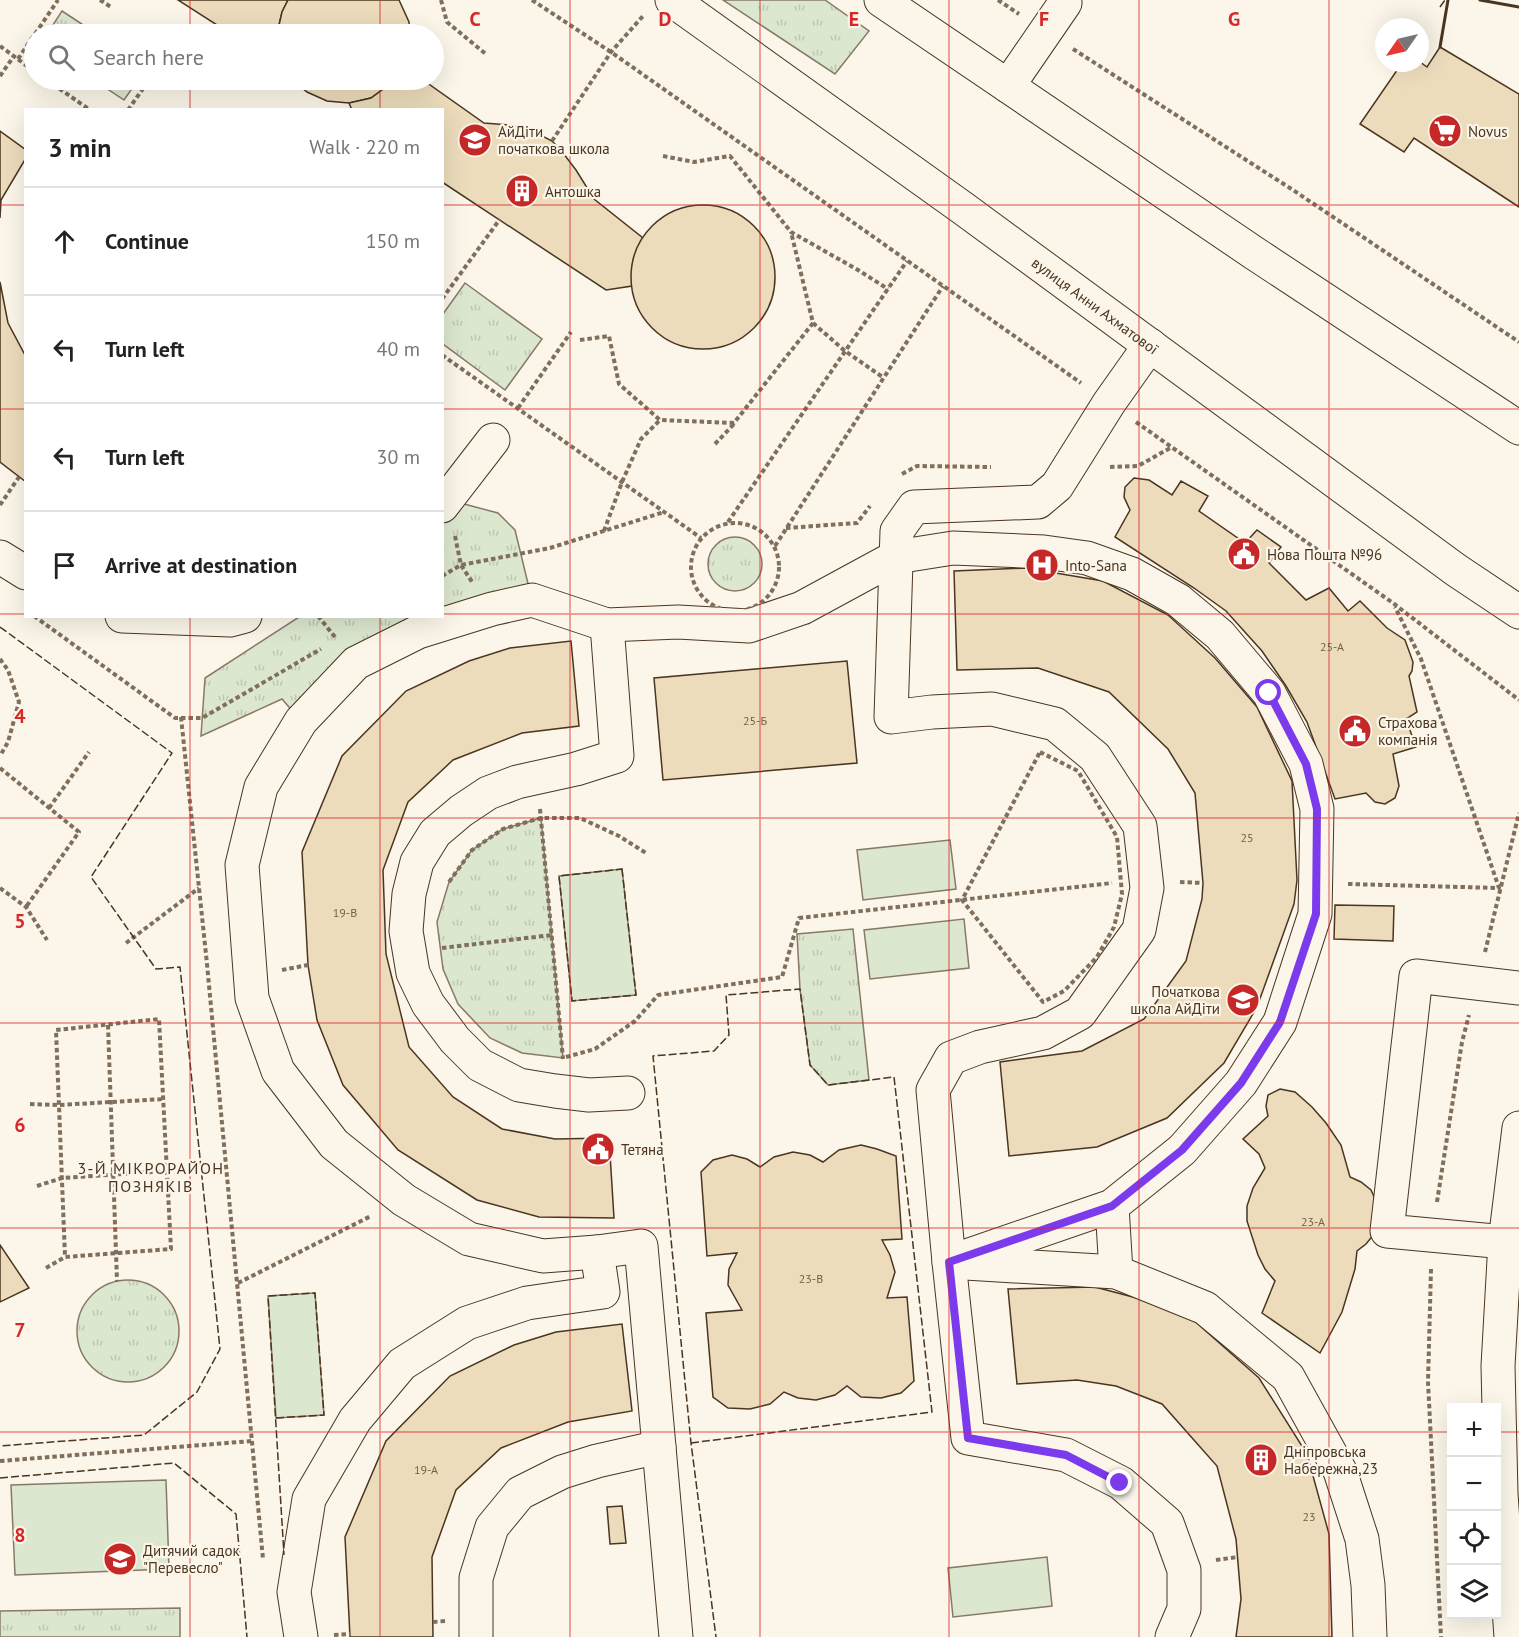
<!DOCTYPE html>
<meta charset="utf-8">
<style>
:root{--surface:#fff;--page:#f6f6f6;--text:#222;--muted:#767676;--line:#e0e0e0}
body{margin:0;font-family:"PT Sans",sans-serif;background:var(--page);color:var(--text)}
.controls{position:absolute;right:18px;bottom:18px;display:grid;overflow:hidden;border-radius:0px;box-shadow:0 6px 24px #0002}
.controls button{width:54px;height:54px;display:grid;place-items:center;padding:0;border:0;border-bottom:2px solid var(--line);background:var(--surface);color:var(--text);font:30px sans-serif}
.compass{position:absolute;left:1375px;top:18px;width:54px;height:54px;border-radius:50%;background:var(--surface);box-shadow:0 6px 24px #0002;rotate:236deg}
.stop{position:absolute;width:18px;height:18px;margin:-14px;border:4px solid #7c3aed;border-radius:50%;background:#fff}
.stop.end{background:#7c3aed;border-color:#fff;box-shadow:0 2px 6px #0008}
.list{margin:0;padding:0;list-style:none}
h2{display:flex;justify-content:space-between;align-items:center;height:78px;margin:0;padding:0 24px;font-size:26px}
h2 small{font-size:20px;font-weight:400;color:var(--muted)}
.list li{display:grid;grid-template-columns:39px 1fr auto;gap:18px;align-items:center;box-sizing:border-box;height:108px;padding:0 24px;border-top:2px solid var(--line)}
.list b{display:block;font-size:22px;white-space:nowrap}
.list em{font-size:20px;font-style:normal;color:var(--muted)}
.icon{flex:none;width:33px;height:33px;fill:none;stroke:currentColor;stroke-width:2;stroke-linecap:round;stroke-linejoin:round}
.map{position:relative;flex:none;width:1519px;height:1637px;overflow:hidden}
.search{position:absolute;background:var(--surface);box-shadow:0 6px 24px #0002;left:24px;top:24px;width:420px;height:66px;display:flex;align-items:center;gap:15px;box-sizing:border-box;padding:0 21px;border-radius:33px;color:var(--muted);font-size:22px}
.panel{position:absolute;background:var(--surface);box-shadow:0 6px 24px #0002;left:24px;top:108px;width:420px;height:510px;border-radius:0px}
.map>svg:first-child{display:block}
.grass{fill:url(#grass-tufts);stroke:#887966;stroke-width:1.5}
.pitch{fill:#dce7d0;stroke:#887966;stroke-width:1.5}
.building{fill:#ecdcbc;stroke:#4a3520;stroke-width:1.5}
.lines{fill:none;stroke-linecap:round;stroke-linejoin:round}
.minor-casing{stroke:#4a3520;stroke-width:35}
.major-casing{stroke:#4a3520;stroke-width:35}
.path{stroke:#7f6f5c;stroke-width:4;stroke-dasharray:4.5 3;stroke-linecap:butt}
.minor{stroke:#fbf6e9;stroke-width:33}
.major{stroke:#fbf6e9;stroke-width:33}
.fence{stroke:#4a3520;stroke-width:1.5;stroke-dasharray:8 3;stroke-linecap:butt}
.wall{stroke:#4a3520;stroke-width:3}
.route{stroke:#7c3aed;stroke-width:8}
.grid{fill:none;stroke:#d62828;stroke-width:1.5;stroke-opacity:0.55}
.labels{text-anchor:middle;dominant-baseline:central;stroke-width:4.5;stroke-linejoin:round;paint-order:stroke}
.number-label{font-size:12px;fill:#725f47}
.poi-label{font-size:15px;fill:#4a3520;stroke:#fbf6e9;text-anchor:start}
.street-label{font-size:15px;fill:#4a3520;stroke:#fbf6e9}
.neighbourhood-label{font-size:16px;letter-spacing:1.5px;fill:#4a3520;stroke:#fbf6e9}
.grid-label{font-size:20px;text-anchor:middle;font-weight:bold;fill:#d62828;stroke:#fbf6e9;stroke-width:4.5;stroke-linejoin:round;paint-order:stroke}
</style>
<div class="map">
<svg width="1519" height="1637" viewBox="0 0 1519 1637">
<defs>
<pattern id="grass-tufts" width="24" height="20" patternUnits="userSpaceOnUse" patternTransform="scale(1.5)"><rect width="24" height="20" fill="#dce7d0"/><path d="M3 7l-1-3M5 7V3M7 7l1-3M15 17l-1-3M17 17v-4M19 17l1-3" fill="none" stroke="#bec7b2"/></pattern>
</defs>
<rect width="100%" height="100%" fill="#fbf6e9"/>
<g class="grass">
<path d="M723,0H825L869,31L835,74Z"/>
<path d="M62,11L97,34H47Z"/>
<path d="M94,80H138L124,100Z"/>
<path d="M465,283L542,339L505,390L443,344V314Z"/>
<path d="M449,500L498,513L515,530L532,600L418,632L301,721L282,699L201,736L205,678L299,617L442,616L443,506Z"/>
<circle cx="735" cy="564" r="27"/>
<path d="M541,818L563,1058L522,1053L490,1038L458,1004L443,969L437,922L449,882L472,850L503,829Z"/>
<path d="M853,929L869,1080L828,1085L810,1065L800,989L797,934Z"/>
<circle cx="128" cy="1331" r="51"/>
<path d="M180,1608V1637H0V1611Z"/>
</g>
<g class="pitch">
<path d="M950,840L956,889L863,900L857,850Z"/>
<path d="M622,869L636,995L572,1001L559,876Z"/>
<path d="M964,919L969,968L870,979L864,930Z"/>
<path d="M315,1293L324,1415L276,1418L268,1296Z"/>
<path d="M166,1480L169,1569L15,1575L11,1485Z"/>
<path d="M1047,1557L1052,1606L953,1617L948,1568Z"/>
</g>
<g class="building">
<path d="M178,0H288L282,12L277,34H231Z"/>
<path d="M288,0H399L409,22L410,34H277L282,12Z"/>
<path d="M1440,47L1519,94V207L1414,138L1404,152L1360,124L1402,63L1420,62L1427,67Z"/>
<path d="M293,80H394L390,84L371,98L349,103L327,101L307,92Z"/>
<path d="M394,80H423L484,123L509,125L531,130L552,141L560,149L576,170L594,199L643,238L633,261L632,286L606,290L442,182V110H352L349,103L371,98L390,84Z"/>
<path d="M0,131L26,150V158L1,200L0,218Z"/>
<circle cx="703" cy="277" r="72"/>
<path d="M0,282L8,323L26,357V482L0,462Z"/>
<path d="M1134,478L1149,480L1172,495L1181,481L1208,496L1199,511L1245,543L1257,530L1281,547L1269,563L1306,600L1329,588L1348,611L1360,601L1387,628L1405,640L1413,662L1412,671L1409,676L1417,712L1406,719L1416,747L1393,754L1399,786L1395,798L1385,804L1375,802L1366,793L1335,799L1307,722L1286,686L1262,651L1226,611L1194,588L1115,537L1130,510L1124,497L1125,487Z"/>
<path d="M1026,568L1103,581L1168,615L1215,658L1257,707L1292,781L1297,880L1294,904L1257,1007L1224,1063L1167,1118L1097,1147L1009,1156L1000,1062L1082,1051L1144,1019L1186,961L1202,899L1203,883L1195,793L1168,749L1109,692L1038,668L957,670L954,571Z"/>
<path d="M571,641L579,726L522,733L453,760L408,802L383,870L386,954L409,1047L453,1097L502,1129L555,1139L609,1138L614,1218L539,1217L477,1200L398,1150L343,1085L317,1020L308,965L302,852L342,756L406,691L469,661L510,648Z"/>
<path d="M847,661L857,763L663,780L654,678Z"/>
<path d="M1335,905L1394,906L1393,941L1334,939Z"/>
<path d="M1280,1089L1295,1092L1312,1107L1326,1123L1341,1145L1350,1177L1361,1182L1371,1190L1376,1201L1375,1233L1366,1244L1357,1251L1355,1269L1342,1312L1320,1353L1262,1313L1275,1281L1265,1269L1258,1255L1247,1221V1206L1253,1188L1265,1168L1259,1154L1243,1139L1268,1116L1266,1106L1268,1095Z"/>
<path d="M861,1145L877,1149L896,1156L902,1239L882,1240L890,1255L895,1272L887,1298L907,1297L914,1381L901,1393L881,1398L861,1397L847,1386L835,1395L816,1400L798,1398L784,1392L770,1404L750,1409L728,1408L713,1397L706,1313L742,1310L728,1285L729,1269L737,1253L707,1256L701,1172L713,1160L732,1155L747,1159L760,1167L774,1157L793,1152L810,1155L823,1162L839,1150Z"/>
<path d="M0,1245L29,1288L0,1302Z"/>
<path d="M1095,1287L1182,1310L1259,1378L1307,1454L1329,1534L1332,1637H1236L1241,1599L1236,1539L1217,1466L1162,1404L1116,1386L1077,1380L1017,1384L1008,1289Z"/>
<path d="M622,1324L632,1411L568,1422L501,1448L456,1490L432,1557L433,1637H350L345,1537L386,1441L450,1376L514,1345L556,1332Z"/>
<path d="M622,1506L626,1543L610,1544L607,1507Z"/>
</g>
<g class="lines">
<g class="minor-casing">
<g id="minor">
<path d="M1008,86L1065,3L1064,0"/>
<path d="M1150,345L1109,403L1057,486L1038,502L914,507L897,531L891,717L932,712L992,709L1055,724L1095,757L1140,826L1147,888L1139,930L1080,1013L1043,1033L980,1047L951,1058L933,1090L949,1262L968,1438L1066,1455L1121,1483L1167,1523L1184,1570V1609L1172,1637"/>
<path d="M442,506L493,440"/>
<path d="M0,557L26,573"/>
<path d="M122,616L230,620L245,616"/>
<path d="M607,625L617,756L576,769L517,782L488,793L461,811L435,833L417,862L409,894L406,931L413,973L428,1004L455,1040L480,1065L519,1085L555,1091L589,1095L628,1093"/>
<path d="M1112,1206L1116,1272"/>
<path d="M1505,1242L1387,1231L1416,976L1519,988"/>
<path d="M301,1637L294,1592L309,1499L355,1420L402,1364L467,1323L527,1303L603,1292L597,1252"/>
<path d="M476,1637V1578L492,1527L520,1493L562,1472L597,1461L659,1447"/>
<path d="M676,1637L641,1246L597,1252L543,1256L469,1239L404,1200L334,1144L278,1071L252,998L242,865L261,787L301,721L356,663L418,632L492,609L532,600L607,625L678,622L749,626L802,608L896,557L953,548L1044,552L1087,558L1132,574L1178,600L1220,635L1269,693L1306,764L1317,809L1315,914L1280,1022L1241,1083L1182,1150L1112,1206L949,1262L1116,1272L1205,1308L1288,1377L1340,1471L1362,1539L1368,1585L1370,1637"/>
</g>
</g>
<g class="major-casing">
<g id="major">
<path id="s1" d="M672,0L964,209L1456,570L1519,612"/>
<path d="M881,0L1254,253L1519,428"/>
<path d="M1511,1637L1501,1494L1498,1366L1505,1242L1519,1128"/>
</g>
</g>
<g class="path">
<path d="M100,0L111,7"/>
<path d="M441,0L447,22L487,55"/>
<path d="M532,0L611,52L1081,383"/>
<path d="M998,0L1019,14"/>
<path d="M35,34L58,0"/>
<path d="M0,46L34,71"/>
<path d="M1073,49L1293,190L1519,342"/>
<path d="M18,59L34,35"/>
<path d="M0,76L14,56"/>
<path d="M47,80L90,110"/>
<path d="M128,110L149,80"/>
<path d="M552,141L611,52L643,16"/>
<path d="M663,156L694,162L730,156L791,232L858,270L888,289"/>
<path d="M442,299L500,219"/>
<path d="M813,323L845,351L884,378"/>
<path d="M580,340L609,336L619,384L660,420L734,423L813,323L791,232"/>
<path d="M442,355L701,538"/>
<path d="M518,408L571,332"/>
<path d="M1136,422L1393,603L1519,700"/>
<path d="M715,444L734,424"/>
<path d="M1110,467L1138,466L1172,447"/>
<path d="M902,474L917,466L991,467"/>
<path d="M0,505L19,477"/>
<path d="M728,522L907,261"/>
<circle cx="735" cy="567" r="44"/>
<path d="M786,528L857,523L870,506"/>
<path d="M604,531L622,482L641,439L660,420"/>
<path d="M455,536L461,565L472,582"/>
<path d="M775,546L943,286"/>
<path d="M442,576L461,565L550,548L664,512"/>
<path d="M34,616L175,718H202L321,649"/>
<path d="M318,616L335,637"/>
<path d="M0,659L8,670L19,702L8,742L0,756"/>
<path d="M181,717L207,964L263,1559"/>
<path d="M1040,752L1078,771L1117,837L1122,894L1114,927L1097,957L1064,991L1043,1002L962,900Z"/>
<path d="M0,768L79,832L26,907"/>
<path d="M49,808L89,752"/>
<path d="M540,809L563,1059"/>
<path d="M449,882L472,850L503,829L541,818H580L619,836L646,853"/>
<path d="M1180,882L1203,883"/>
<path d="M1348,884L1499,888L1421,659L1395,607"/>
<path d="M0,888L26,907L47,940"/>
<path d="M126,943L199,888"/>
<path d="M442,948L552,935"/>
<path d="M1485,952L1519,813"/>
<path d="M282,970L308,965"/>
<path d="M108,1025L117,1281"/>
<path d="M566,1057L595,1049L635,1021L658,995L782,977L799,918L1112,883"/>
<path d="M30,1104L59,1105L164,1099"/>
<path d="M37,1186L62,1178L167,1171"/>
<path d="M1437,1202L1462,1042L1469,1015"/>
<path d="M46,1268L65,1257L171,1249L159,1019L56,1030L65,1257"/>
<path d="M1431,1269L1428,1382L1441,1637"/>
<path d="M238,1283L371,1216"/>
<path d="M0,1461L252,1441"/>
<path d="M1216,1560L1238,1557"/>
<path d="M433,1622L445,1621"/>
<path d="M334,1635L350,1634"/>
</g>
<use href="#minor" class="minor"/>
<use href="#major" class="major"/>
<g class="fence">
<path d="M1440,7L1445,0"/>
<path d="M0,627L172,753L91,877L156,969L180,967L220,1349L197,1392L144,1435L0,1446"/>
<path d="M622,869L636,995L572,1001L559,876Z"/>
<path d="M276,1418L324,1415L315,1293L268,1296L284,1555"/>
<path d="M691,1443L932,1412L894,1077L828,1085L810,1065L800,989L726,995L729,1035L714,1051L653,1056L691,1443L716,1637"/>
<path d="M0,1478L174,1463L236,1514L247,1637"/>
</g>
<g class="wall">
<path d="M1480,0L1519,7"/>
<path d="M1440,47L1448,0"/>
</g>
</g>
<g class="lines">
<path class="route" d="M1120,1483L1066,1455L968,1438L949,1262L1112,1206L1182,1150L1241,1083L1280,1022L1316,914L1317,809L1306,764L1269,693"/>
</g>
<path class="grid" d="M190,0V34M380,0V34M570,0V1637M760,0V1637M949,0V1637M1139,0V1637M1329,0V1637M190,80V110M380,80V110M0,205H26M442,205H1519M0,409H26M442,409H1519M0,614H26M442,614H1519M190,616V1637M380,616V1637M0,818H1519M0,1023H1519M0,1228H1519M0,1432H1452M1496,1432H1519"/>
<defs>
<g id="supermarket-disc" transform="scale(1.725)"><circle r="9.5" fill="#c62828" stroke="#fbf6e9"/><path d="M-6-5.5h2.5l.6 2H6L4.5 2H-2.5L-4.4-4H-6ZM-1.5 3.2a1.3 1.3 0 1 0 .1 0ZM3 3.2a1.3 1.3 0 1 0 .1 0Z" fill="#fff"/></g>
<g id="school-disc" transform="scale(1.725)"><circle r="9.5" fill="#c62828" stroke="#fbf6e9"/><path d="M0-5L7-2L0 1L-7-2ZM-4 1L0 2.5L4 1V4Q0 6-4 4Z" fill="#fff"/></g>
<g id="building-disc" transform="scale(1.725)"><circle r="9.5" fill="#c62828" stroke="#fbf6e9"/><path d="M-4-6H4V6H1V3H-1V6H-4ZM-2.5-4.3h1.7v1.8h-1.7ZM.8-4.3h1.7v1.8H.8ZM-2.5-1h1.7V.8h-1.7ZM.8-1h1.7V.8H.8Z" fill="#fff"/></g>
<g id="civic-disc" transform="scale(1.725)"><circle r="9.5" fill="#c62828" stroke="#fbf6e9"/><path d="M-.6-6.5H3V-4.5H.6V-3L4-1V1h2V6H-6V1h2V-1L-.6-3ZM-1.2 2.5V6h2.4V2.5Z" fill="#fff"/></g>
<g id="hospital-disc" transform="scale(1.725)"><circle r="9.5" fill="#c62828" stroke="#fbf6e9"/><path d="M-5-5h3v3.5h4V-5h3V5h-3V1.5h-4V5h-3Z" fill="#fff"/></g>
</defs>
<g fill-rule="evenodd">
<use href="#supermarket-disc" x="1445" y="131"/>
<use href="#school-disc" x="475" y="140"/>
<use href="#building-disc" x="522" y="191"/>
<use href="#civic-disc" x="1244" y="554"/>
<use href="#hospital-disc" x="1042" y="565"/>
<use href="#civic-disc" x="1355" y="731"/>
<use href="#school-disc" x="1243" y="1000"/>
<use href="#civic-disc" x="598" y="1149"/>
<use href="#building-disc" x="1261" y="1460"/>
<use href="#school-disc" x="120" y="1559"/>
</g>
<g class="labels">
<g class="number-label">
<text x="1332" y="646">25-А</text>
<text x="755" y="720">25-Б</text>
<text x="1247" y="837">25</text>
<text x="345" y="912">19-В</text>
<text x="1313" y="1221">23-А</text>
<text x="811" y="1278">23-В</text>
<text x="426" y="1469">19-А</text>
<text x="1309" y="1516">23</text>
</g>
<g class="poi-label">
<text x="498" y="131">АйДіти<tspan x="498" dy="17">початкова школа</tspan></text>
<text x="1468" y="131">Novus</text>
<text x="545" y="191">Антошка</text>
<text x="1267" y="554">Нова Пошта №96</text>
<text x="1065" y="565">Into-Sana</text>
<text x="1378" y="722">Страхова<tspan x="1378" dy="17">компанія</tspan></text>
<text x="1220" y="991" text-anchor="end">Початкова<tspan x="1220" dy="17">школа АйДіти</tspan></text>
<text x="621" y="1149">Тетяна</text>
<text x="1284" y="1451">Дніпровська<tspan x="1284" dy="17">Набережна,23</tspan></text>
<text x="143" y="1550">Дитячий садок<tspan x="143" dy="17">"Перевесло"</tspan></text>
</g>
<g class="street-label">
<text stroke="none"><textPath href="#s1" startOffset="522">вулиця Анни Ахматової</textPath></text>
</g>
<g class="neighbourhood-label">
<text x="151" y="1168">3-Й МІКРОРАЙОН<tspan x="151" dy="18">ПОЗНЯКІВ</tspan></text>
</g>
</g>
<g class="grid-label">
<text x="475" y="26">C</text>
<text x="665" y="26">D</text>
<text x="854" y="26">E</text>
<text x="1044" y="26">F</text>
<text x="1234" y="26">G</text>
<text x="20" y="723">4</text>
<text x="20" y="928">5</text>
<text x="20" y="1132">6</text>
<text x="20" y="1337">7</text>
<text x="20" y="1542">8</text>
</g>
</svg>
<div class="controls">
<button>+</button>
<button>−</button>
<button><svg class="icon" aria-label="locate" viewBox="0 0 24 24"><circle cx="12" cy="12" r="6"/><path d="M12 2v4M12 18v4M2 12h4M18 12h4"/></svg></button>
<button><svg class="icon" aria-label="layers" viewBox="0 0 24 24"><path d="M12 4l9 5-9 5-9-5zM3 14l9 5 9-5"/></svg></button>
</div>
<svg class="compass" viewBox="-18 -18 36 36"><path d="M0-13l5 13h-10z" fill="#e53935"/><path d="M0 13l5-13h-10z" fill="#767676"/></svg>
<div class="stop" style="left:1269px;top:693px"></div>
<div class="stop end" style="left:1120px;top:1483px"></div>
<div class="search"><svg class="icon" aria-label="search" viewBox="0 0 24 24"><circle cx="10" cy="10" r="6"/><path d="M15 15l6 6"/></svg>Search here</div>
<section class="panel">
<h2>3 min<small>Walk · 220 m</small></h2>
<ul class="list">
<li><svg class="icon" aria-label="ahead" viewBox="0 0 24 24"><path d="M12 20V5M6 11l6-6 6 6"/></svg><div><b>Continue</b></div><em>150 m</em></li>
<li><svg class="icon" aria-label="left" viewBox="0 0 24 24"><path d="M17 20v-9H6M10 6l-5 5 5 5"/></svg><div><b>Turn left</b></div><em>40 m</em></li>
<li><svg class="icon" aria-label="left" viewBox="0 0 24 24"><path d="M17 20v-9H6M10 6l-5 5 5 5"/></svg><div><b>Turn left</b></div><em>30 m</em></li>
<li><svg class="icon" aria-label="arrive" viewBox="0 0 24 24"><path d="M6 21V4h12l-3 4 3 4H6"/></svg><div><b>Arrive at destination</b></div></li>
</ul>
</section>
</div>
